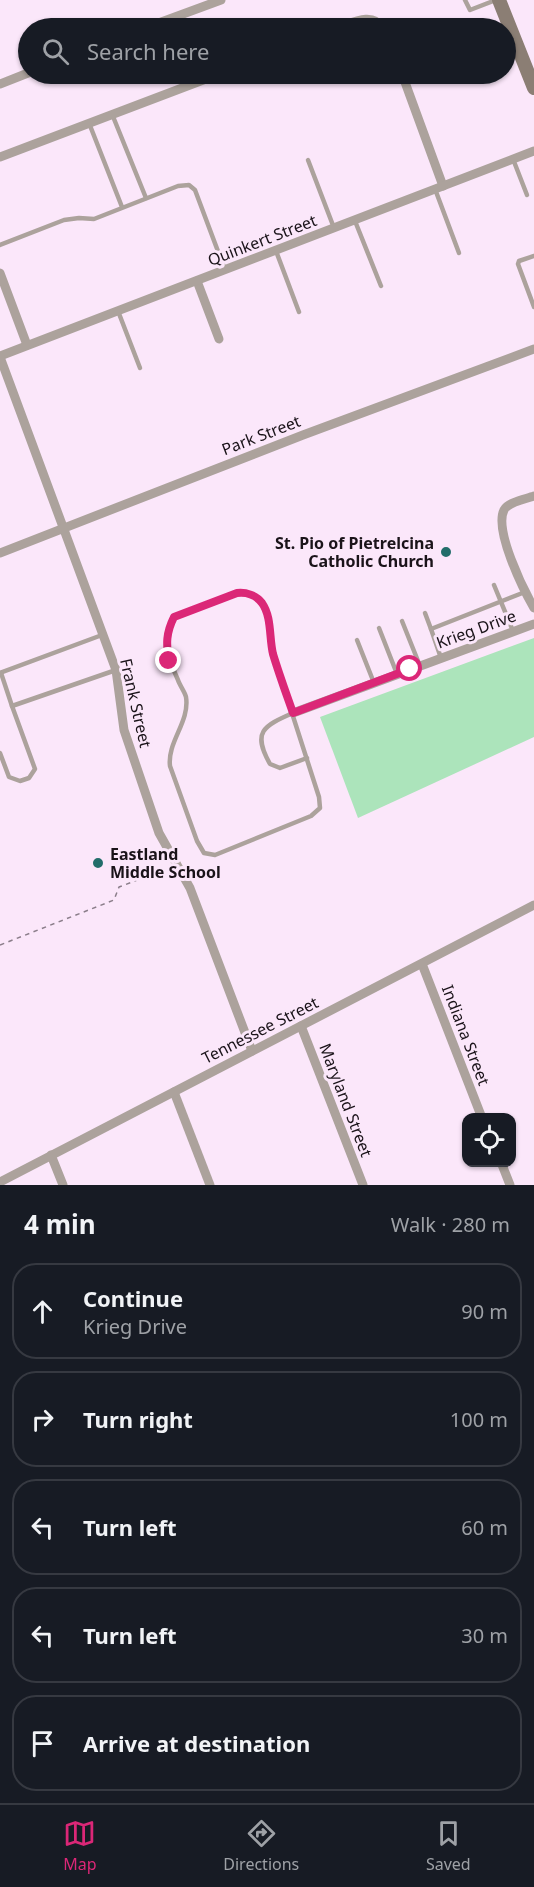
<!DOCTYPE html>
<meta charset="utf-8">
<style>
:root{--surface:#171b24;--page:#20242c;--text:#f1f3f6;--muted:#9ea1a6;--line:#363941;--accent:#db2777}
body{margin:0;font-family:"Noto Sans",sans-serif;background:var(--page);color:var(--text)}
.controls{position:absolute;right:18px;bottom:18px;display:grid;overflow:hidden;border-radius:12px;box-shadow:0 2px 4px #0004}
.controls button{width:54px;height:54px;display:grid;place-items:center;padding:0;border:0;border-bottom:2px solid var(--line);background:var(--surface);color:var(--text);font:30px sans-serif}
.stop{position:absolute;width:18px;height:18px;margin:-14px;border:4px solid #db2777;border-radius:50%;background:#fff}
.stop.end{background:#db2777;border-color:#fff;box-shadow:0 2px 6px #0008}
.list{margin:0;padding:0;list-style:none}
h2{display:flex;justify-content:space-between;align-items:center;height:78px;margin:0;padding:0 24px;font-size:26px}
h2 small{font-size:20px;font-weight:400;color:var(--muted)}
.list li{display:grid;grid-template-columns:39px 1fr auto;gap:18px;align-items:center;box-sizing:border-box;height:96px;margin:0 12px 12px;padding:0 12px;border:2px solid var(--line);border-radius:24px}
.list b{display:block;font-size:22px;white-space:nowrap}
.list p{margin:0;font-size:20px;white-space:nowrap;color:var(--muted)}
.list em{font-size:20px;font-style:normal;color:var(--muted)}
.icon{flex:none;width:33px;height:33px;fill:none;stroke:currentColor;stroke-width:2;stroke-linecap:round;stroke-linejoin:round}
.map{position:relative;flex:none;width:534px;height:1185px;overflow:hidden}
.search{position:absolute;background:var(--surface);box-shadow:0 2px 4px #0004;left:18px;right:18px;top:18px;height:66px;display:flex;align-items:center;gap:15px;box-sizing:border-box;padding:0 21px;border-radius:33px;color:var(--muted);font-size:22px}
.sheet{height:618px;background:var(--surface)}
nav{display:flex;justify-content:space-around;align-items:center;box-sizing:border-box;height:84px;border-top:2px solid var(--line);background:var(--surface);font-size:16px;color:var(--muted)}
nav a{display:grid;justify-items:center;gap:3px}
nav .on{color:var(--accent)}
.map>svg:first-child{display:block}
.green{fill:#ace4bb}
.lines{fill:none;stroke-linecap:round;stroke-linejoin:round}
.path{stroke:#8b7e8a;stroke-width:1.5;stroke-dasharray:4.5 4.5;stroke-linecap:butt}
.service{stroke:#aca29c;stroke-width:4.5}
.minor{stroke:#aca29c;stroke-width:9}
.secondary{stroke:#8b7e74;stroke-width:14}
.route{stroke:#db2777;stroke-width:8}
.poi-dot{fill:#226d6a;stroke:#fbe7fa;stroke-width:2}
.labels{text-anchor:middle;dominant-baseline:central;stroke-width:6;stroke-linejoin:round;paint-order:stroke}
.street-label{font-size:16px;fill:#1a1319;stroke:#fbe7fa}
.poi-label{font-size:16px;font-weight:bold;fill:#1a1319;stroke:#fbe7fa;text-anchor:end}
</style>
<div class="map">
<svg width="534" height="1185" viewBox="0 0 534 1185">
<rect width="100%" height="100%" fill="#fbe7fa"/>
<path class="green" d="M534,638V737L358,818L320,717Z"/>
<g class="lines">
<path class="path" d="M0,945L114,900L119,887L164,870L167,868"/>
<g class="service">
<path d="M465,0L470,10L496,0"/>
<path d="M112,114L146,198"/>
<path d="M89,123L122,207"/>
<path d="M513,159L527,195"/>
<path d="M308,160L334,228"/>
<path d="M435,189L459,253"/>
<path d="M355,221L381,286"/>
<path d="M0,245L64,220L79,218L94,219L178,186L189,185L195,190L225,270"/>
<path d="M276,251L299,312"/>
<path d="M534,256L519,261L518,264L534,307"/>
<path d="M118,311L140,368"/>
<path d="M494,585L513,631"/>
<path d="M237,593H245L254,596L262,603L267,615L272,651L319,797L320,808L311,816L215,855L204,853L197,841L170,766C167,742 190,722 186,697C185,692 180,686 178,680C167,656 162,642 174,617Z"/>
<path d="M425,613L431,629"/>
<path d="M402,621L420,666"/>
<path d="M379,628L397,674"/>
<path d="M357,640L374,683"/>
<path d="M441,658L431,629L525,592"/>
<path d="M0,673L102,635"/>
<path d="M1,673L12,706"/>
<path d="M293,713C263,726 252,732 270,764L280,768L307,758"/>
<path d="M0,753L9,777L20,781L29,778L35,769L12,706L116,670"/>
</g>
<g class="minor">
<path d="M145,28L221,0"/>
<path d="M336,28C352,23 372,11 383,28"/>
<path d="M402,74L443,186"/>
<path d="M0,84L28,73"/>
<path d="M0,157L219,74"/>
<path d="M0,273L27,345"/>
<path d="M197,281L219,339"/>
<path d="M0,356L534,151"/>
<path d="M0,357L116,670L124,730L159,833L190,888L252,1051"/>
<path d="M534,496C526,499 508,502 504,510C494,530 523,589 534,608"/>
<path d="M0,553L303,435L534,349"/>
<path d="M293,713L534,624"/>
<path d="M422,964L482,1118"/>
<path d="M301,1026L363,1185"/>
<path d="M174,1092L210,1185"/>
<path d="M51,1155L63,1185"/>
<path d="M501,1162L510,1185"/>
<path d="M0,1182L534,905"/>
</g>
<path class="secondary" d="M499,0L534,88"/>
</g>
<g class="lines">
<path class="route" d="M169,661C166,644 166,633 174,617L237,593C246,592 256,595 262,603C272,617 269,638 273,654C279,674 286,693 293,713L410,669"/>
</g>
<g class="poi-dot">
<circle cx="446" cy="552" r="6"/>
<circle cx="98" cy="863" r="6"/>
</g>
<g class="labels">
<g class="street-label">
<text transform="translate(262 240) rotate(-21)">Quinkert Street</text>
<text transform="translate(261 435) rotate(-21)">Park Street</text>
<text transform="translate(476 629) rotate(-20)">Krieg Drive</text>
<text transform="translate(136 703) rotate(77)">Frank Street</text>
<text transform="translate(260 1030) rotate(-27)">Tennessee Street</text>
<text transform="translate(466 1035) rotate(69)">Indiana Street</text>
<text transform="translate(346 1100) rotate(69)">Maryland Street</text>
</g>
<g class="poi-label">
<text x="434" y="543">St. Pio of Pietrelcina<tspan x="434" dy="18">Catholic Church</tspan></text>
<text x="110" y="854" text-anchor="start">Eastland<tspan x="110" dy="18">Middle School</tspan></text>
</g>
</g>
</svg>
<div class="controls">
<button><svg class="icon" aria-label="locate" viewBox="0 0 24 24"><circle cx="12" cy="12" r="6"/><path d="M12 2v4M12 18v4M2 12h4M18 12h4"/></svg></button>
</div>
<div class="stop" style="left:410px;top:669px"></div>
<div class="stop end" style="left:169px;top:661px"></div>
<div class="search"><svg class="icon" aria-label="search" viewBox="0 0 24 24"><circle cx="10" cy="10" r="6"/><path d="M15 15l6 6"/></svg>Search here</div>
</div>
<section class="sheet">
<h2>4 min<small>Walk · 280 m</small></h2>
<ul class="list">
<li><svg class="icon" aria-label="ahead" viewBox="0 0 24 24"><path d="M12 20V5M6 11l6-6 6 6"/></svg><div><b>Continue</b><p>Krieg Drive</p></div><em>90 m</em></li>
<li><svg class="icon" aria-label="right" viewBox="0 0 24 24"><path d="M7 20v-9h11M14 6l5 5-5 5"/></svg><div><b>Turn right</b></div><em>100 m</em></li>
<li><svg class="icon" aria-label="left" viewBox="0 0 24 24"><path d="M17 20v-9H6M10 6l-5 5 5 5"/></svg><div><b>Turn left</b></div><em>60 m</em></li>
<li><svg class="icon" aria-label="left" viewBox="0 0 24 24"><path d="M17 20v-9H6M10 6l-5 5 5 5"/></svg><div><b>Turn left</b></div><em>30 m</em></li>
<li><svg class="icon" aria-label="arrive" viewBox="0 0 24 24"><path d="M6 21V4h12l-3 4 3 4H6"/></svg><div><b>Arrive at destination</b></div></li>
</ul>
</section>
<nav>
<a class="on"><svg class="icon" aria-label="map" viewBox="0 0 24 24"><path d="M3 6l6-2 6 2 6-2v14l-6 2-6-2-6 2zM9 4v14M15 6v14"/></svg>Map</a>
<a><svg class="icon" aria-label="directions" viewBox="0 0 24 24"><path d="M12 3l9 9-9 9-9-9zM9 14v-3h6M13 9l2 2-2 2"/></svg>Directions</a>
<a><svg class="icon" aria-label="saved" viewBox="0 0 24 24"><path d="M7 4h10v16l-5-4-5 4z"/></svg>Saved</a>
</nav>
